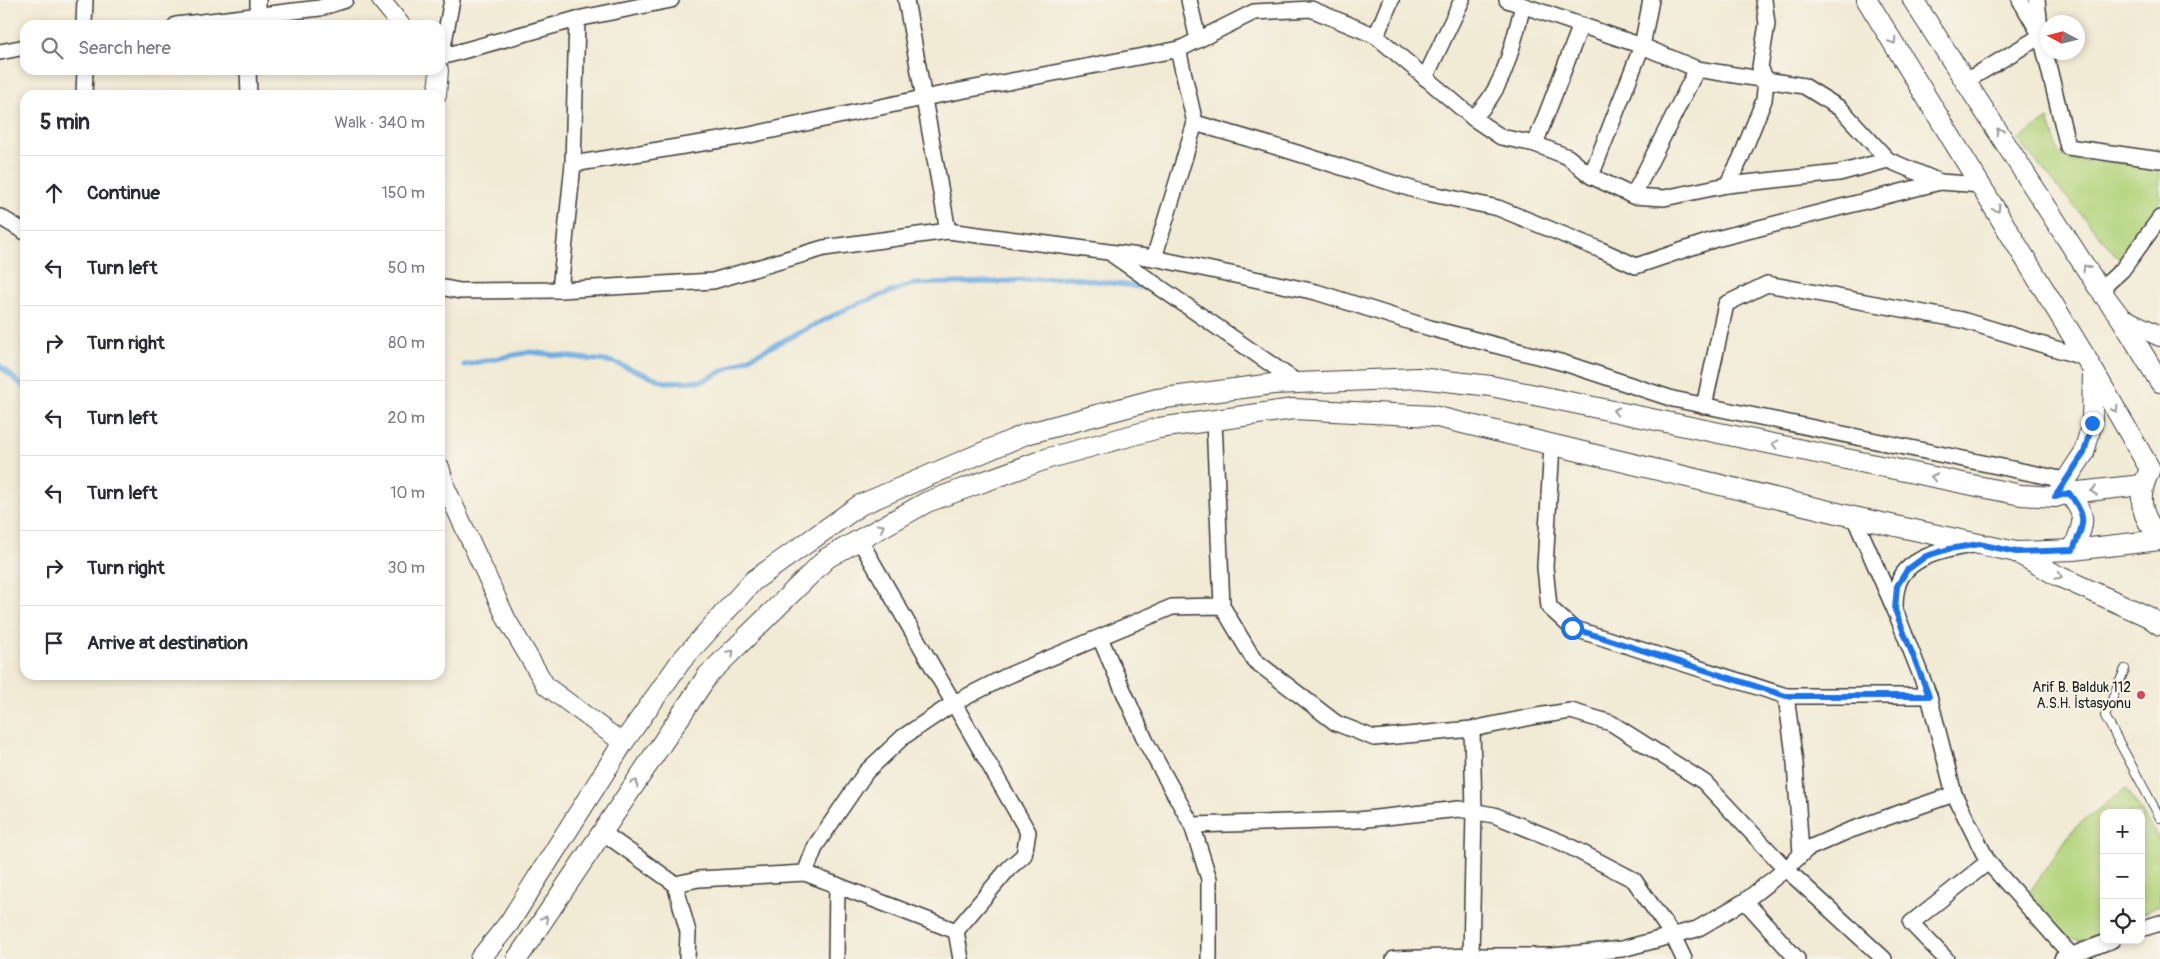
<!DOCTYPE html>
<meta charset="utf-8">
<style>
:root{--surface:#fff;--page:#f2f2f3;--text:#2b2b33;--muted:#7c7c81;--line:#e1e1e2}
body{margin:0;font-family:Pangolin,sans-serif;background:var(--page);color:var(--text)}
.controls{position:absolute;right:15px;bottom:15px;display:grid;overflow:hidden;border-radius:10px;box-shadow:0 2px 8px #0003}
.controls button{width:45px;height:45px;display:grid;place-items:center;padding:0;border:0;border-bottom:1px solid var(--line);background:var(--surface);color:var(--text);font:25px sans-serif}
.compass{position:absolute;left:2040px;top:15px;width:45px;height:45px;border-radius:50%;background:var(--surface);box-shadow:0 2px 8px #0003;rotate:277deg}
.stop{position:absolute;width:15px;height:15px;margin:-11px;border:4px solid #1a73e8;border-radius:50%;background:#fff}
.stop.end{background:#1a73e8;border-color:#fff;box-shadow:0 1px 5px #0008}
.list{margin:0;padding:0;list-style:none}
h2{display:flex;justify-content:space-between;align-items:center;height:65px;margin:0;padding:0 20px;font-size:21px}
h2 small{font-size:16px;font-weight:400;color:var(--muted)}
.list li{display:grid;grid-template-columns:32px 1fr auto;gap:15px;align-items:center;box-sizing:border-box;height:75px;padding:0 20px;border-top:1px solid var(--line)}
.list b{display:block;font-size:19px;white-space:nowrap}
.list em{font-size:16px;font-style:normal;color:var(--muted)}
.icon{flex:none;width:28px;height:28px;fill:none;stroke:currentColor;stroke-width:2;stroke-linecap:round;stroke-linejoin:round}
.map{position:relative;flex:none;width:2160px;height:959px;overflow:hidden}
.search{position:absolute;background:var(--surface);box-shadow:0 2px 8px #0003;left:20px;top:20px;width:425px;height:55px;display:flex;align-items:center;gap:12px;box-sizing:border-box;padding:0 18px;border-radius:15px;color:var(--muted);font-size:19px}
.panel{position:absolute;background:var(--surface);box-shadow:0 2px 8px #0003;left:20px;top:90px;width:425px;height:590px;border-radius:15px}
.map>svg:first-child{display:block}
.green{fill:#b3d47c;stroke:#68784c}
.lines{fill:none;stroke-linecap:round;stroke-linejoin:round}
.stream{stroke:#70ade1;stroke-width:5}
.service-casing{stroke:#3c3b38;stroke-width:10}
.minor-casing{stroke:#3c3b38;stroke-width:18}
.tertiary-casing{stroke:#3c3b38;stroke-width:20}
.secondary-casing{stroke:#3c3b38;stroke-width:22}
.service{stroke:#fff;stroke-width:8}
.minor{stroke:#fff;stroke-width:15}
.tertiary{stroke:#fff;stroke-width:18}
.secondary{stroke:#fff;stroke-width:20}
.oneway{stroke:#999}
.route{stroke:#1a73e8;stroke-width:6}
.poi-dot{fill:#d1495b;stroke:#f7f3e8;stroke-width:2}
.labels{text-anchor:middle;dominant-baseline:central;stroke-width:4;stroke-linejoin:round;paint-order:stroke}
.poi-label{font-size:14px;fill:#1c1c1c;stroke:#f7f3e8;text-anchor:end}
</style>
<div class="map">
<svg width="2160" height="959" viewBox="0 0 2160 959">
<rect width="100%" height="100%" fill="#f7f3e8"/>
<filter id="ink" filterUnits="userSpaceOnUse"><feTurbulence type="fractalNoise" baseFrequency=".02" numOctaves="2"/><feDisplacementMap in="SourceGraphic" scale="10" xChannelSelector="R" yChannelSelector="G"/><feConvolveMatrix kernelMatrix="1 2 1 2 8 2 1 2 1" color-interpolation-filters="sRGB"/></filter>
<filter id="wash" filterUnits="userSpaceOnUse"><feTurbulence type="fractalNoise" baseFrequency=".0096" numOctaves="4" result="noise"/><feDisplacementMap in="SourceGraphic" scale="20" xChannelSelector="R" yChannelSelector="G"/><feGaussianBlur stdDeviation="1.12" result="paint"/><feColorMatrix in="noise" values="0 0 0 0 0 0 0 0 0 0 0 0 0 0 0 0 0 1.4 0 .05"/><feComposite in="paint" operator="in"/></filter>
<g filter="url(#wash)">
<rect width="100%" height="100%" fill="#f1ead4"/>
<g class="green">
<path d="M2048,119L2059,154L2070,160L2160,166V201L2120,260L2018,140Z"/>
<path d="M2126,788L2160,841V905L2141,914V813H2104V932L2085,941L2069,938L2027,896L2074,828Z"/>
</g>
<g class="lines">
<g class="stream">
<path d="M464,365L530,352L613,362L665,382L703,381L850,307L912,284L995,282L1068,277L1153,289"/>
<path d="M0,366L25,388"/>
</g>
</g>
</g>
<g filter="url(#ink)">
<g class="lines">
<g class="service-casing">
<path id="service" d="M2125,669L2105,716L2160,818"/>
</g>
<g class="minor-casing">
<g id="minor">
<path d="M452,0L441,57L577,19L671,0"/>
<path d="M906,0L948,231"/>
<path d="M1189,0L1198,40"/>
<path d="M1507,0L1642,46L1697,69L1804,86L1841,109L1888,160"/>
<path d="M2037,0L2041,36L2068,147L2160,160"/>
<path d="M250,21L258,15V0"/>
<path d="M84,25L85,0"/>
<path d="M176,25L320,8L345,0"/>
<path d="M1376,36L1391,0"/>
<path d="M1178,49L1195,123L1284,149L1418,191L1498,208L1601,250L1636,266L1716,239L1940,182L1982,185"/>
<path d="M0,52L25,47"/>
<path d="M248,70L249,95"/>
<path d="M1425,78L1462,0"/>
<path d="M1966,81L2041,36L2020,0"/>
<path d="M84,95L85,70"/>
<path d="M1473,118C1506,87 1511,48 1523,6"/>
<path d="M1535,144L1581,25"/>
<path d="M573,164L745,136L923,98L1180,49L1254,12L1311,9L1376,36L1473,118L1501,137L1535,144L1568,157L1591,176L1633,196L1664,198L1727,185L1839,173L1888,160L1940,182"/>
<path d="M1591,176L1642,46L1651,0"/>
<path d="M1727,185L1740,160L1764,100L1766,80L1760,67L1767,24L1764,0"/>
<path d="M1633,196L1697,69"/>
<path d="M0,217L25,232"/>
<path d="M1113,255L1298,383"/>
<path d="M1154,258L1195,123"/>
<path d="M440,287L460,291L560,290L713,281L824,248L948,231L1154,258L1316,292L1430,328L1564,363L1673,399L2065,480"/>
<path d="M560,290L573,164L577,19"/>
<path d="M2100,290L2122,270L2160,218"/>
<path d="M1704,406L1726,304L1767,284L1962,320L2086,358"/>
<path d="M1214,420L1222,606"/>
<path d="M1552,444L1545,567L1549,607L1572,628L1786,696H1929"/>
<path d="M1854,517L1895,610L1929,696L1954,794L1988,862L2071,955"/>
<path d="M859,539L1028,832L1024,855L1009,868L956,931L961,959"/>
<path d="M1895,608C1895,602 1895,595 1897,588C1903,557 1946,549 1972,545"/>
<path d="M1100,638L1146,742L1192,825L1209,879V959"/>
<path d="M1786,696L1795,763L1801,854"/>
<path d="M1472,729L1537,716L1571,711L1611,723L1704,782L1786,869L1884,959"/>
<path d="M1192,825L1358,820L1459,809L1494,815L1563,843L1634,880L1673,936L1684,959"/>
<path d="M602,832L675,884L688,932L687,959"/>
<path d="M805,873L816,845L866,772L903,737L954,703L1007,676L1172,607L1222,606L1254,660L1336,723L1374,738L1472,729L1474,812L1471,956H1552L1622,949L1697,929L1745,901L1786,869L1807,849L1848,831L1954,794"/>
<path d="M675,884L699,879L805,873L956,931"/>
<path d="M1745,901L1797,959"/>
<path d="M2141,929L2160,923"/>
<path d="M836,959L837,885"/>
<path d="M1394,959L1471,956"/>
<path d="M1946,959L1911,923L1988,862"/>
<path d="M2062,959L2112,940"/>
</g>
</g>
<g class="tertiary-casing">
<g id="tertiary">
<path d="M381,0L401,25"/>
<path d="M437,95L439,70"/>
<path d="M440,467L446,488L507,620L546,686L623,743"/>
</g>
</g>
<g class="secondary-casing">
<g id="secondary">
<path d="M1867,0L2086,358L2150,469"/>
<path d="M1913,0L2100,290L2121,318L2160,382"/>
<path d="M2121,318L2160,336"/>
<path d="M2148,474C2137,497 2141,519 2160,536"/>
<path d="M2069,493C2088,518 2084,522 2073,550"/>
<path d="M2055,497L2084,453L2092,423L2093,371"/>
<path d="M2016,552L2058,576L2149,617L2160,625"/>
<path d="M480,959L509,923L623,743L681,661L753,581L860,505L1026,434L1157,399L1273,384L1419,378L1491,386L2021,495L2055,497L2069,493L2142,485"/>
<path d="M517,959L708,675L827,558L927,502L1049,458L1159,428L1293,409L1433,416L1854,517L2016,552L2073,550L2160,540"/>
</g>
</g>
<use href="#service" class="service"/>
<use href="#minor" class="minor"/>
<use href="#tertiary" class="tertiary"/>
<use href="#secondary" class="secondary"/>
</g>
<defs><path id="oneway-chevron" d="M-2-3.5L2.5 0L-2 3.5" fill="none" stroke-width="1.6" stroke-linecap="round" stroke-linejoin="round" transform="scale(1.25)"/></defs>
<g class="oneway">
<use href="#oneway-chevron" transform="translate(1893 41) rotate(58)"/>
<use href="#oneway-chevron" transform="translate(1999 131) rotate(-123)"/>
<use href="#oneway-chevron" transform="translate(1997 209) rotate(59)"/>
<use href="#oneway-chevron" transform="translate(2086 268) rotate(-122)"/>
<use href="#oneway-chevron" transform="translate(2115 409) rotate(60)"/>
<use href="#oneway-chevron" transform="translate(1616 411) rotate(-168)"/>
<use href="#oneway-chevron" transform="translate(1775 444) rotate(-168)"/>
<use href="#oneway-chevron" transform="translate(1934 477) rotate(-168)"/>
<use href="#oneway-chevron" transform="translate(2094 491) rotate(174)"/>
<use href="#oneway-chevron" transform="translate(881 527) rotate(-29)"/>
<use href="#oneway-chevron" transform="translate(2059 576) rotate(27)"/>
<use href="#oneway-chevron" transform="translate(731 653) rotate(-45)"/>
<use href="#oneway-chevron" transform="translate(635 783) rotate(-56)"/>
<use href="#oneway-chevron" transform="translate(545 919) rotate(-56)"/>
</g>
</g>
<g class="lines" filter="url(#ink)">
<path class="route" d="M1572,628L1786,696H1929L1895,610L1897,586L1907,570L1926,556L1949,549L1979,544L2016,552L2073,550C2084,522 2088,518 2069,493L2055,497L2084,453L2092,423"/>
</g>
<circle class="poi-dot" cx="2141" cy="695" r="5"/>
<g class="labels">
<g class="poi-label">
<text x="2131" y="687">Arif B. Balduk 112<tspan x="2131" dy="16">A.S.H. İstasyonu</tspan></text>
</g>
</g>
</svg>
<div class="controls">
<button>+</button>
<button>−</button>
<button><svg class="icon" aria-label="locate" viewBox="0 0 24 24"><circle cx="12" cy="12" r="6"/><path d="M12 2v4M12 18v4M2 12h4M18 12h4"/></svg></button>
</div>
<svg class="compass" viewBox="-18 -18 36 36"><path d="M0-13l5 13h-10z" fill="#e53935"/><path d="M0 13l5-13h-10z" fill="#7c7c81"/></svg>
<div class="stop" style="left:1572px;top:628px"></div>
<div class="stop end" style="left:2092px;top:423px"></div>
<div class="search"><svg class="icon" aria-label="search" viewBox="0 0 24 24"><circle cx="10" cy="10" r="6"/><path d="M15 15l6 6"/></svg>Search here</div>
<section class="panel">
<h2>5 min<small>Walk · 340 m</small></h2>
<ul class="list">
<li><svg class="icon" aria-label="ahead" viewBox="0 0 24 24"><path d="M12 20V5M6 11l6-6 6 6"/></svg><div><b>Continue</b></div><em>150 m</em></li>
<li><svg class="icon" aria-label="left" viewBox="0 0 24 24"><path d="M17 20v-9H6M10 6l-5 5 5 5"/></svg><div><b>Turn left</b></div><em>50 m</em></li>
<li><svg class="icon" aria-label="right" viewBox="0 0 24 24"><path d="M7 20v-9h11M14 6l5 5-5 5"/></svg><div><b>Turn right</b></div><em>80 m</em></li>
<li><svg class="icon" aria-label="left" viewBox="0 0 24 24"><path d="M17 20v-9H6M10 6l-5 5 5 5"/></svg><div><b>Turn left</b></div><em>20 m</em></li>
<li><svg class="icon" aria-label="left" viewBox="0 0 24 24"><path d="M17 20v-9H6M10 6l-5 5 5 5"/></svg><div><b>Turn left</b></div><em>10 m</em></li>
<li><svg class="icon" aria-label="right" viewBox="0 0 24 24"><path d="M7 20v-9h11M14 6l5 5-5 5"/></svg><div><b>Turn right</b></div><em>30 m</em></li>
<li><svg class="icon" aria-label="arrive" viewBox="0 0 24 24"><path d="M6 21V4h12l-3 4 3 4H6"/></svg><div><b>Arrive at destination</b></div></li>
</ul>
</section>
</div>
